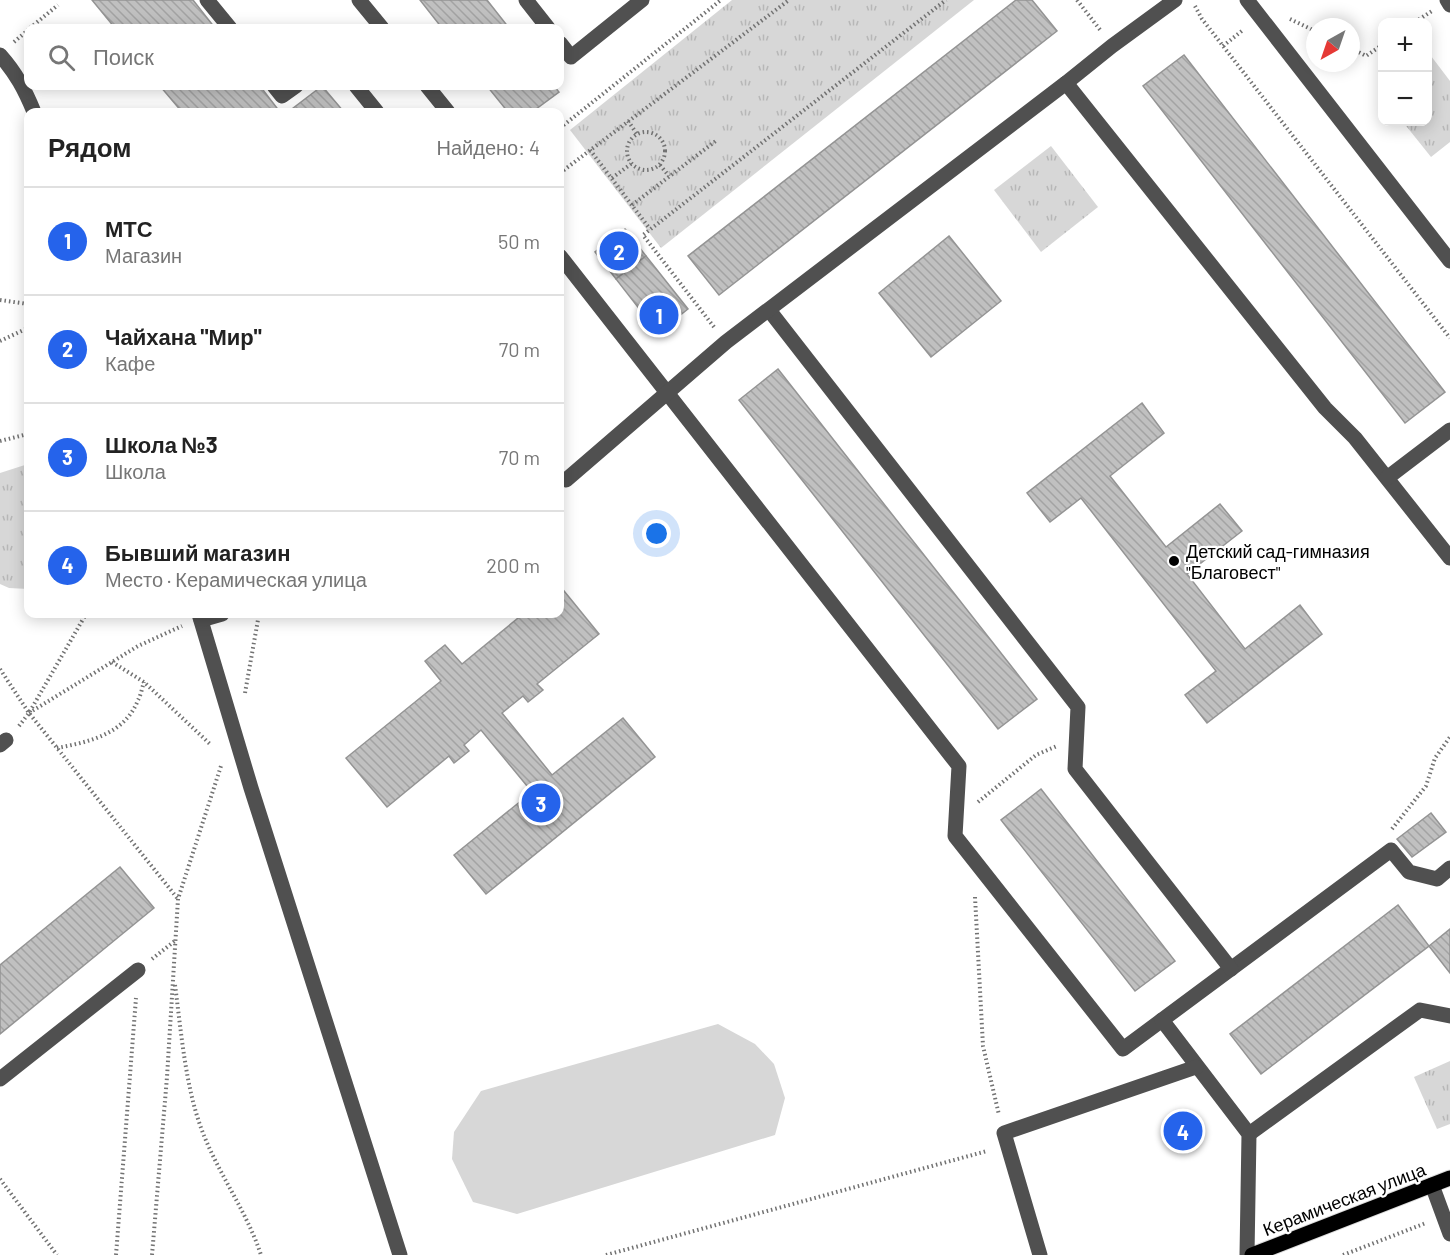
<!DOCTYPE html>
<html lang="ru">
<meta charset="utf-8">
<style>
:root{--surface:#fff;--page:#f6f6f6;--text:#222;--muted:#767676;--line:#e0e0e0;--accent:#2563eb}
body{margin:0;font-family:Barlow,sans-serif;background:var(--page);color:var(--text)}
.controls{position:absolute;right:18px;top:18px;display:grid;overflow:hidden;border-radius:12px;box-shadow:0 3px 15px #0003}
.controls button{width:54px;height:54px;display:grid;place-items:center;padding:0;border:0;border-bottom:2px solid var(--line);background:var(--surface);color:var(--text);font:30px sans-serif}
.compass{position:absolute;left:1306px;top:18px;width:54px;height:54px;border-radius:50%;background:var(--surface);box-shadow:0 3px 15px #0003;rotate:220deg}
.you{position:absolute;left:657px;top:534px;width:21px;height:21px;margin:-15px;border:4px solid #fff;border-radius:50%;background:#1a73e8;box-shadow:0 0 0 9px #1a73e833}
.badge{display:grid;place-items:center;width:39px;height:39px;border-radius:50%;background:var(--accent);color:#fff;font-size:20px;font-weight:700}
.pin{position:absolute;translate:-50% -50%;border:3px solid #fff;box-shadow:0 2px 6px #0006}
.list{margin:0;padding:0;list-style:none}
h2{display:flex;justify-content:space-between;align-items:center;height:78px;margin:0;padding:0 24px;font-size:26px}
h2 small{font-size:20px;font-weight:400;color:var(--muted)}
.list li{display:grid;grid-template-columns:39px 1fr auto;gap:18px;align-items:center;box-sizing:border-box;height:108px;padding:0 24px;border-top:2px solid var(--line)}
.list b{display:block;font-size:22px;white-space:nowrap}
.list p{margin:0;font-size:20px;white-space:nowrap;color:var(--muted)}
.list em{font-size:20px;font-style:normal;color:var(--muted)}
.icon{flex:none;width:33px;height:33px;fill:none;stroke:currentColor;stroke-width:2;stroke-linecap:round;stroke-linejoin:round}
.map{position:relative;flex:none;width:1450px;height:1255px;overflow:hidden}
.search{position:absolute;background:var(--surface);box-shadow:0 3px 15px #0003;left:24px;top:24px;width:540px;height:66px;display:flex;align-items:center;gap:15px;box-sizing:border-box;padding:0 21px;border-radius:12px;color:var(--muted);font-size:22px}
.panel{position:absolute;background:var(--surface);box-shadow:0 3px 15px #0003;left:24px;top:108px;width:540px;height:510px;border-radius:12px}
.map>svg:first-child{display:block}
.park{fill:url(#park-tufts)}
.garden{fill:#d7d7d7}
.building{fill:url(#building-back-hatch);stroke:#949494;stroke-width:1.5}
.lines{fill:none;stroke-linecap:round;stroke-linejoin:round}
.major-casing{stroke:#dbdbdb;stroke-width:17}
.path{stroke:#727272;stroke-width:4;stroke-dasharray:1.5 3;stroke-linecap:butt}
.minor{stroke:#505050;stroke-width:15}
.major{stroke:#000;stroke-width:15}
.poi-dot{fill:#000;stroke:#fff;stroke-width:2}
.labels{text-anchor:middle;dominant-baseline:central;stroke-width:4.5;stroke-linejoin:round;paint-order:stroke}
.poi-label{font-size:18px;fill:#000;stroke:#fff;text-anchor:start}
.street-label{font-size:18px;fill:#000;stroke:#fff}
</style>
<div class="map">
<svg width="1450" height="1255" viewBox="0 0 1450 1255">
<defs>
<pattern id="park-tufts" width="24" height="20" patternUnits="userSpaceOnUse" patternTransform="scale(1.5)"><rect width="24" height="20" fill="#d7d7d7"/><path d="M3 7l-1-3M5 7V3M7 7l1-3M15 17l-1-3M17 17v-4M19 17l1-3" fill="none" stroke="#b7b7b7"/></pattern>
<pattern id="building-back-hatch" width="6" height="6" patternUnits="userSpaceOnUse" patternTransform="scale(1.5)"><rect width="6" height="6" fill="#c0c0c0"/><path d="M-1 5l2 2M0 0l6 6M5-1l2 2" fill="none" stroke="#a3a3a3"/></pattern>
</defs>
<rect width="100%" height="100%" fill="#fff"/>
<g class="park">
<path d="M732,0H974L661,248L570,130Z"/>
<path d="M1428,52L1450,81V142L1431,157L1403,122H1428Z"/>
<path d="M1051,146L1098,207L1041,252L994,190Z"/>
<path d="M28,464V589L9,588L0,584V473Z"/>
<path d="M1450,1061V1124L1437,1129L1414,1077Z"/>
</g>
<path class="garden" d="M718,1024L755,1044L774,1064L785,1098L775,1135L517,1214L473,1202L452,1159L454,1132L481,1091Z"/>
<g class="building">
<path d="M92,0H193L215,28H115Z"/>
<path d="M420,0H487L509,28H442Z"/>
<path d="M1016,0H1032L1057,31L719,295L688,256Z"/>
<path d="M1184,55L1445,392L1405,423L1143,86Z"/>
<path d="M160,86H260L280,112H182Z"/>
<path d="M322,86L344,112H288Z"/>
<path d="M487,86H554L559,92L532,112H508Z"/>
<path d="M625,229L646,256L616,279L595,252Z"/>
<path d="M949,236L1001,301L931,357L879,293Z"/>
<path d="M646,256L688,309L658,333L616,279Z"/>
<path d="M778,369L1037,699L998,729L739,400Z"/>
<path d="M1142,403L1164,433L1110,476L1166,547L1220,504L1242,531L1187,574L1245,649L1300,605L1322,634L1207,723L1185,695L1216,671L1081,498L1050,522L1027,493Z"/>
<path d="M560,586L599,634L537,684L543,690L528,702L523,696L502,713L552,775L623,718L655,757L486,894L454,855L532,792L481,730L464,745L469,751L454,763L449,756L387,807L346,758L441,681L425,661L445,645L462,664L523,614H560Z"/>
<path d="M1041,789L1175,961L1135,991L1001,820Z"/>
<path d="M1431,813L1446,832L1412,857L1397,839Z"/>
<path d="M120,867L154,908L0,1034V965Z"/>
<path d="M1398,905L1429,946L1261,1074L1230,1034Z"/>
<path d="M1450,929V973L1429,946Z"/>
<path d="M1195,1118L1196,1144L1170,1145V1119Z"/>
</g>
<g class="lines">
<g class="major-casing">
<path id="major" d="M1252,1255L1450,1178"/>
</g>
<g class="path">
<path d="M1077,0L1101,31"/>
<path d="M1195,6L1202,19L1450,338"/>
<path d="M1290,19L1315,31"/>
<path d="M1415,22L1432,11"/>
<path d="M30,28L58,5"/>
<path d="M14,42L28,30"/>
<path d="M1223,46L1243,30"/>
<path d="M1351,48L1366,56L1382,45"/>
<path d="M628,121L637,134"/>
<path d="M560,128L721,0"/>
<circle cx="646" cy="151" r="19"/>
<path d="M590,150L650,229"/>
<path d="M660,165L669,176"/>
<path d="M560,173L789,0"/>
<path d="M612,178L631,164"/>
<path d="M632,205L717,140"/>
<path d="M0,300L28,304"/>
<path d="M714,327L643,235L946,0"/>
<path d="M0,341L28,328"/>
<path d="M0,441L28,434"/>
<path d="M112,662L144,682L210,744"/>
<path d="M0,669L29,713L178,899"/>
<path d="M245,693L259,614"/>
<path d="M29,713L138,646L182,626"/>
<path d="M19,726L29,713L86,614"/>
<path d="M57,748C89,742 125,734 138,700C141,695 142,688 144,682"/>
<path d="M978,802L1036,755L1057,746"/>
<path d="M1392,829L1426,786L1435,758L1450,737"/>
<path d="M975,897L983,1046L999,1115"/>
<path d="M152,959L176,940"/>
<path d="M175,985C181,1030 185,1082 200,1125C216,1171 246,1209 261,1255"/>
<path d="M0,1179L57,1255"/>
<path d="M116,1255L136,998"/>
<path d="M152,1255L167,1077L178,899L221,766"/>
<path d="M606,1255L987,1151"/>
<path d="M1343,1255L1426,1223"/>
</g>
<g class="minor">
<path d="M207,0L230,28"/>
<path d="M359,0L382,28"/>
<path d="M526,0L548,28"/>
<path d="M1247,0L1450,261"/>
<path d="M1447,0L1450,5"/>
<path d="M560,43L571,57L642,0"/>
<path d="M0,55C16,73 25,90 34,112"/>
<path d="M1066,83L1325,408L1355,438L1450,558"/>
<path d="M274,86L282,96L296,86"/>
<path d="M356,86L377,112"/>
<path d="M427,86L448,112"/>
<path d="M560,256L959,766L955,836L1123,1049L1391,850L1409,872L1437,879L1450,868"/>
<path d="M769,310L1078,707L1075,769L1231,969"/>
<path d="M1387,478L1450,430"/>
<path d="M566,480L726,342L1066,83L1112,46L1175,0"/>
<path d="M199,614L251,788L400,1255"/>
<path d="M201,620L222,614"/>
<path d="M0,745L6,740"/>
<path d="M1162,1020L1249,1134L1247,1255"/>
<path d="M0,1079L138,970"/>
<path d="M1249,1134L1420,1010L1450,1016"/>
<path d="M1432,1185L1450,1234"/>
<path d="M1040,1255L1004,1133L1196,1067"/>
</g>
<use href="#major" class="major"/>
</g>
<circle class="poi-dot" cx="1174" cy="561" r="6"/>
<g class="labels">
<g class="poi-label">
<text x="1186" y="551">Детский сад-гимназия<tspan x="1186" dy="21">"Благовест"</tspan></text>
</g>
<g class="street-label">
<text transform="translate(1344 1199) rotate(-21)">Керамическая улица</text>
</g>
</g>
</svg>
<div class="controls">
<button>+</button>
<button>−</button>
</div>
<svg class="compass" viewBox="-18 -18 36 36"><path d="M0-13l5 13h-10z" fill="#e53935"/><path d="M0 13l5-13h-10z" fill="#767676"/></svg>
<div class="you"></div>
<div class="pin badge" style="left:659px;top:315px">1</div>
<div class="pin badge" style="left:619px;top:251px">2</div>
<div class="pin badge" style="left:541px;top:803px">3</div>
<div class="pin badge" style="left:1183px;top:1131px">4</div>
<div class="search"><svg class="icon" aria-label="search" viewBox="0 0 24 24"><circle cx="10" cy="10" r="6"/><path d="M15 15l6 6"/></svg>Поиск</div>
<section class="panel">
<h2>Рядом<small>Найдено: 4</small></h2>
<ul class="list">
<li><span class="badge">1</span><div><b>МТС</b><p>Магазин</p></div><em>50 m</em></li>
<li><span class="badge">2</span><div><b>Чайхана &quot;Мир&quot;</b><p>Кафе</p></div><em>70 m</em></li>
<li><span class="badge">3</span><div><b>Школа №3</b><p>Школа</p></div><em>70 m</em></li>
<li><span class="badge">4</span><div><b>Бывший магазин</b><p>Место · Керамическая улица</p></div><em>200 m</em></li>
</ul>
</section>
</div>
